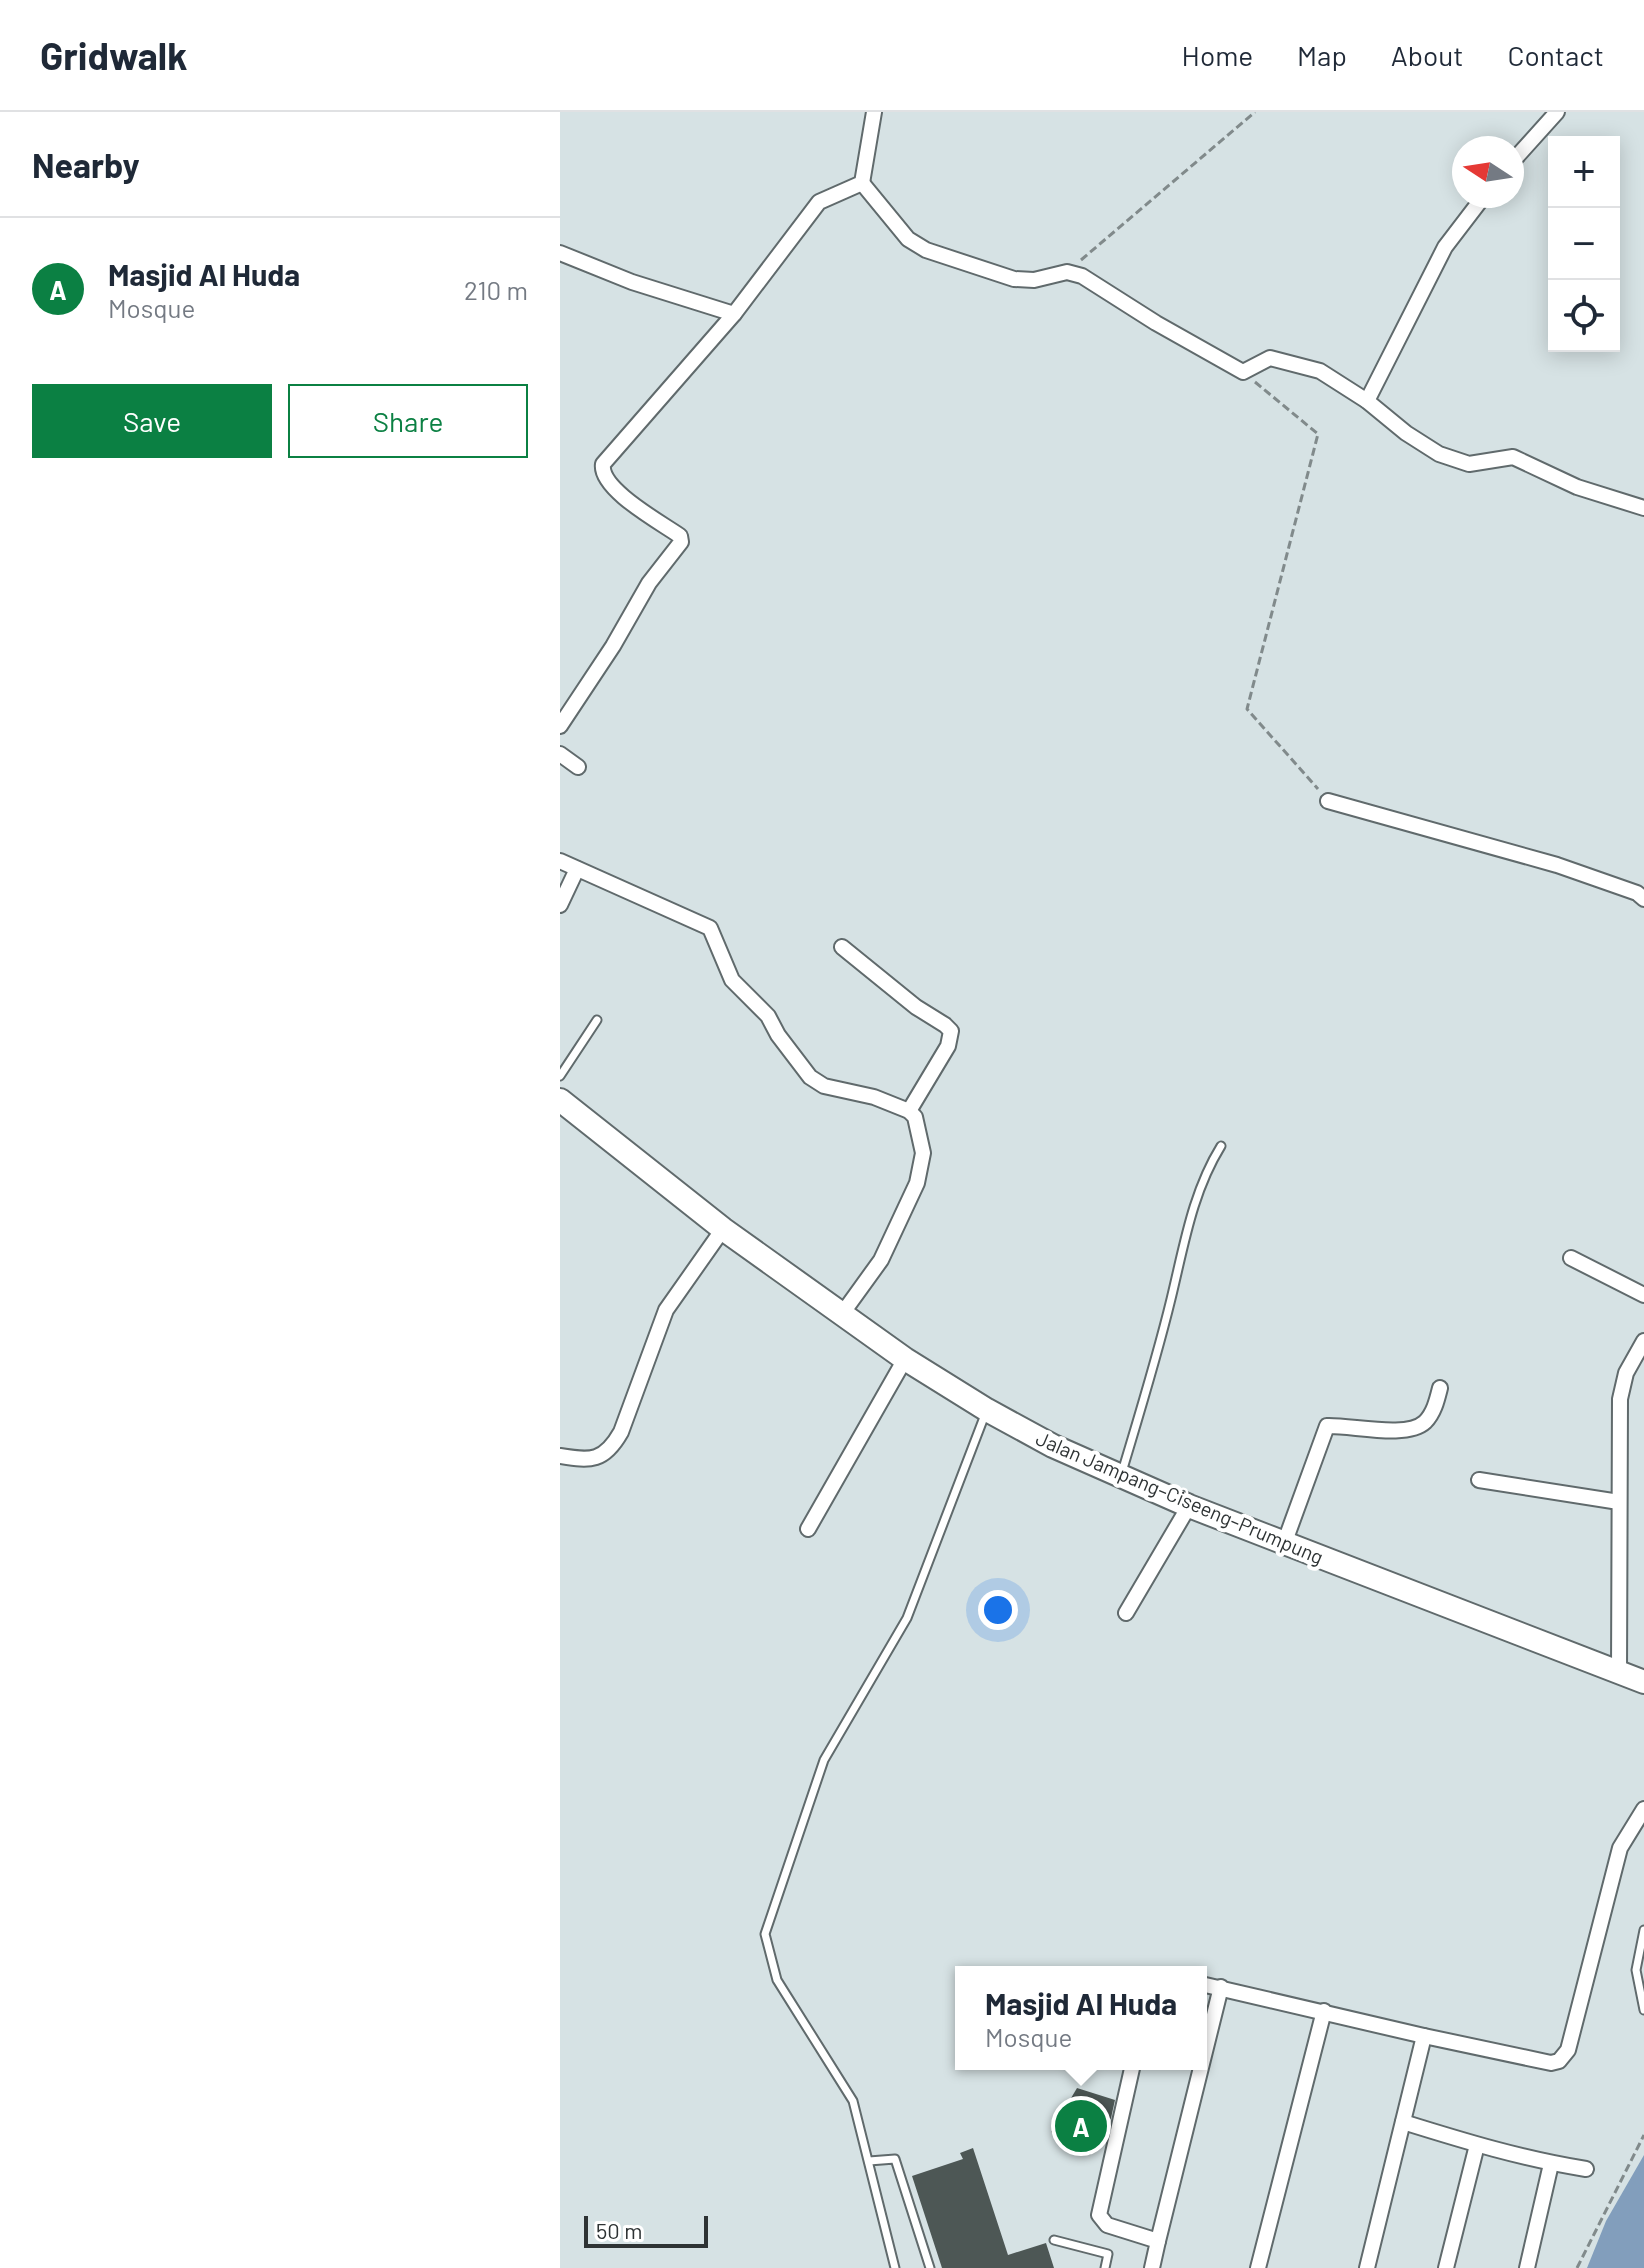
<!DOCTYPE html>
<meta charset="utf-8">
<style>
:root{--surface:#fff;--page:#f6f6f7;--text:#1f2937;--muted:#747a83;--line:#e0e1e3;--accent:#0b8043}
body{margin:0;font-family:Barlow,sans-serif;background:var(--page);color:var(--text)}
.controls{position:absolute;right:24px;top:24px;display:grid;overflow:hidden;border-radius:0px;box-shadow:0 4px 20px #0003}
.controls button{width:72px;height:72px;display:grid;place-items:center;padding:0;border:0;border-bottom:2px solid var(--line);background:var(--surface);color:var(--text);font:40px sans-serif}
.compass{position:absolute;left:892px;top:24px;width:72px;height:72px;border-radius:50%;background:var(--surface);box-shadow:0 4px 20px #0003;rotate:282deg}
.scale{position:absolute;left:24px;bottom:20px;width:124px;box-sizing:border-box;padding-left:8px;border:4px solid #2e3334;border-top:0;font-size:22px;line-height:28px;white-space:nowrap;color:#2e3334;-webkit-text-stroke:6px #fff;paint-order:stroke}
.you{position:absolute;left:438px;top:1498px;width:28px;height:28px;margin:-20px;border:6px solid #fff;border-radius:50%;background:#1a73e8;box-shadow:0 0 0 12px #1a73e833}
.badge{display:grid;place-items:center;width:52px;height:52px;border-radius:50%;background:var(--accent);color:#fff;font-size:26px;font-weight:700}
.pin{position:absolute;translate:-50% -50%;border:4px solid #fff;box-shadow:0 2px 8px #0006}
.popup{position:absolute;left:395px;top:1854px;width:252px;height:104px;box-sizing:border-box;display:grid;place-content:center;border-radius:0px;background:var(--surface);filter:drop-shadow(0 2px 6px #0005);font-size:26px;white-space:nowrap;color:var(--muted)}
.popup b{font-size:30px;color:var(--text)}
.popup::after{content:'';position:absolute;left:50%;top:100%;margin-left:-16px;border:16px solid transparent;border-top-color:var(--surface)}
.list{margin:0;padding:0;list-style:none}
h2{display:flex;justify-content:space-between;align-items:center;height:104px;margin:0;padding:0 32px;font-size:34px}
h2 small{font-size:26px;font-weight:400;color:var(--muted)}
.list li{display:grid;grid-template-columns:52px 1fr auto;gap:24px;align-items:center;box-sizing:border-box;height:144px;padding:0 32px;border-top:2px solid var(--line)}
.list b{display:block;font-size:30px;white-space:nowrap}
.list p{margin:0;font-size:26px;white-space:nowrap;color:var(--muted)}
.list em{font-size:26px;font-style:normal;color:var(--muted)}
.actions{display:flex;gap:16px;padding:24px 32px}
.actions a{flex:1;padding:18px 0;border:2px solid var(--accent);border-radius:0px;text-align:center;font-size:28px;color:var(--accent)}
.actions .main{background:var(--accent);color:#fff}
.icon{flex:none;width:44px;height:44px;fill:none;stroke:currentColor;stroke-width:2;stroke-linecap:round;stroke-linejoin:round}
.map{position:relative;flex:none;width:1084px;height:2156px;overflow:hidden}
header{display:flex;align-items:center;gap:48px;box-sizing:border-box;height:112px;padding:0 40px;background:var(--surface);border-bottom:2px solid var(--line)}
header strong{font-size:38px}
nav{display:flex;gap:44px;margin-inline-start:auto;font-size:28px}
main{display:flex}
aside{flex:1;background:var(--surface)}
.map>svg:first-child{display:block}
.water{fill:#829ebc}
.building{fill:#4d5755}
.lines{fill:none;stroke-linecap:round;stroke-linejoin:round}
.service-casing{stroke:#606a6c;stroke-width:11}
.minor-casing{stroke:#606a6c;stroke-width:18}
.primary-casing{stroke:#606a6c;stroke-width:26}
.path{stroke:#818a8b;stroke-width:3;stroke-dasharray:8 4;stroke-linecap:butt}
.service{stroke:#fff;stroke-width:7}
.minor{stroke:#fff;stroke-width:14}
.primary{stroke:#fff;stroke-width:22}
.labels{text-anchor:middle;dominant-baseline:central;stroke-width:8;stroke-linejoin:round;paint-order:stroke}
.street-label{font-size:20px;fill:#2e3334;stroke:#fff}
</style>
<header>
<strong>Gridwalk</strong>
<nav><a>Home</a><a>Map</a><a>About</a><a>Contact</a></nav>
</header>
<main>
<aside>
<h2>Nearby<small></small></h2>
<ul class="list">
<li><span class="badge">A</span><div><b>Masjid Al Huda</b><p>Mosque</p></div><em>210 m</em></li>
</ul>
<div class="actions"><a class="main">Save</a><a>Share</a></div>
</aside>
<div class="map">
<svg width="1084" height="2156" viewBox="0 0 1084 2156">
<rect width="100%" height="100%" fill="#d6e2e4"/>
<path class="water" d="M1084,2043V2156H1027L1046,2109Z"/>
<g class="building">
<path d="M517,1976L555,1988L551,2006L530,2043L491,2020Z"/>
<path d="M413,2036L448,2143L486,2131L494,2156H382L352,2064L403,2047L400,2041Z"/>
</g>
<g class="lines">
<g class="service-casing">
<g id="service">
<path d="M0,964L37,908"/>
<path d="M562,1360C579,1303 597,1245 611,1187C624,1134 632,1081 661,1034"/>
<path d="M1084,1818L1076,1858L1084,1898"/>
<path d="M309,2049L335,2047L370,2156"/>
<path d="M494,2128L548,2142L545,2156"/>
<path d="M335,2156L293,1989L217,1868L205,1822L264,1648L347,1506L426,1300"/>
</g>
</g>
<g class="minor-casing">
<g id="minor">
<path d="M952,50L997,0"/>
<path d="M302,71L348,127L366,138L454,167L474,168L507,160L522,164L596,211L683,260L710,246L760,259L807,289L846,321L879,342L909,352L953,345L1017,375L1084,396"/>
<path d="M0,141L72,170L174,202"/>
<path d="M807,289L885,135L924,84"/>
<path d="M0,614L53,534L89,471L121,430L120,424C100,410 39,377 43,352L174,202L259,90L302,71L314,0"/>
<path d="M0,642L18,655"/>
<path d="M768,689L997,753L1077,781L1084,787"/>
<path d="M0,749L150,816L172,868L208,904L218,923L250,965L264,974L314,985L349,999L355,1005L363,1041L357,1071L321,1148L282,1202"/>
<path d="M0,793L17,757"/>
<path d="M282,835L356,895L385,913L391,919L388,934L349,999"/>
<path d="M1011,1146L1084,1183"/>
<path d="M0,1344C31,1349 44,1350 61,1320L106,1198L163,1117"/>
<path d="M919,1368L1059,1390"/>
<path d="M248,1417L345,1247"/>
<path d="M724,1432L767,1314C792,1313 847,1327 865,1310C874,1301 877,1288 880,1276"/>
<path d="M566,1501L629,1394"/>
<path d="M1059,1561L1060,1287L1066,1261L1084,1229"/>
<path d="M641,1872L864,1924L991,1951L999,1949L1008,1938L1060,1736L1084,1697"/>
<path d="M573,1952L539,2103L547,2113L598,2129L592,2156"/>
<path d="M843,2010C904,2029 963,2047 1026,2057"/>
<path d="M598,2129L661,1875"/>
<path d="M698,2156L764,1899"/>
<path d="M807,2156L864,1924"/>
<path d="M886,2156L917,2033"/>
<path d="M967,2156L991,2052"/>
</g>
</g>
<g class="primary-casing">
<path id="primary" d="M0,988L163,1117L345,1247L427,1298L493,1334L629,1394L1084,1570"/>
</g>
<g class="path">
<path d="M521,148L695,0"/>
<path d="M695,270L758,322L687,597L758,677"/>
<path d="M1017,2156L1084,2023"/>
</g>
<use href="#service" class="service"/>
<use href="#minor" class="minor"/>
<use href="#primary" class="primary"/>
</g>
<g class="labels">
<g class="street-label">
<text transform="translate(620 1385) rotate(23)">Jalan Jampang–Ciseeng–Prumpung</text>
</g>
</g>
</svg>
<div class="controls">
<button>+</button>
<button>−</button>
<button><svg class="icon" aria-label="locate" viewBox="0 0 24 24"><circle cx="12" cy="12" r="6"/><path d="M12 2v4M12 18v4M2 12h4M18 12h4"/></svg></button>
</div>
<svg class="compass" viewBox="-18 -18 36 36"><path d="M0-13l5 13h-10z" fill="#e53935"/><path d="M0 13l5-13h-10z" fill="#747a83"/></svg>
<div class="scale">50 m</div>
<div class="you"></div>
<div class="pin badge" style="left:521px;top:2014px">A</div>
<div class="popup"><b>Masjid Al Huda</b>Mosque</div>
</div>
</main>
